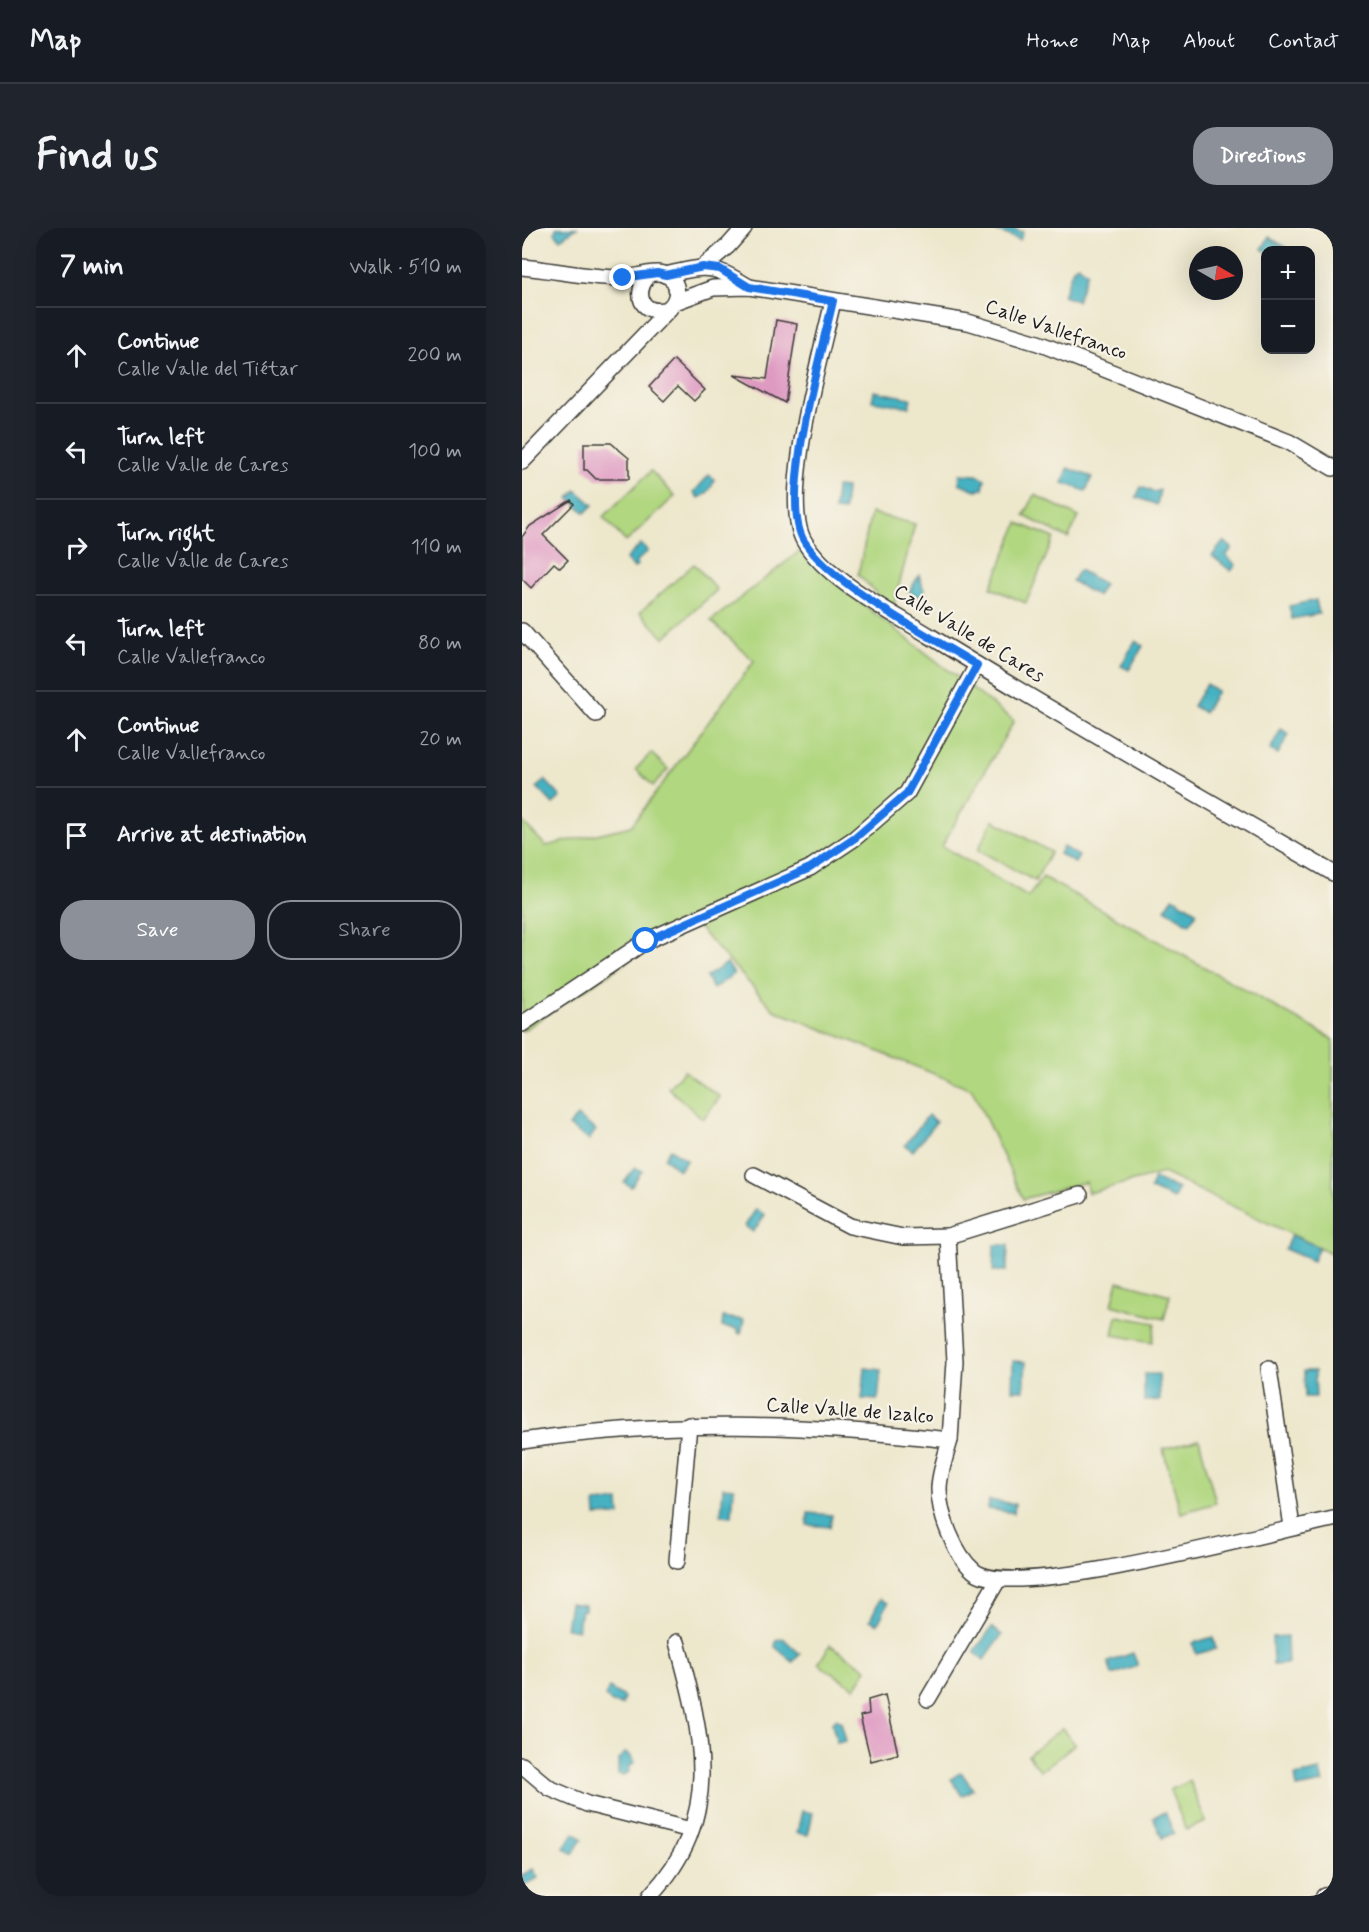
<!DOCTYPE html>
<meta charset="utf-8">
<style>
:root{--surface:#171b24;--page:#20242c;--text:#f1f3f6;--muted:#9ea1a6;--line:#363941;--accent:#8c9099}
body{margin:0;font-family:Mynerve,sans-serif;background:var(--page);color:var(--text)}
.controls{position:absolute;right:18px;top:18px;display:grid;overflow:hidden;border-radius:12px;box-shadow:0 6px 24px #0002}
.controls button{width:54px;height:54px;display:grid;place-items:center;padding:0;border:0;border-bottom:2px solid var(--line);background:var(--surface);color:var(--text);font:30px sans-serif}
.compass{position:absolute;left:667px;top:18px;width:54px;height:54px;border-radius:50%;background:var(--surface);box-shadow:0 6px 24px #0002;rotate:99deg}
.stop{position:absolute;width:18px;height:18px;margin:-14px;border:4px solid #1a73e8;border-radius:50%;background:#fff}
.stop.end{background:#1a73e8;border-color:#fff;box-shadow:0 2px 6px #0008}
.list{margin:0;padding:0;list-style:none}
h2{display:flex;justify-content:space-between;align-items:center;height:78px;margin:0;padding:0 24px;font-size:26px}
h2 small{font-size:20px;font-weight:400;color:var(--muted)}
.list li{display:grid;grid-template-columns:39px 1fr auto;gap:18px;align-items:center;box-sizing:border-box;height:96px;padding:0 24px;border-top:2px solid var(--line)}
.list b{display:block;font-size:22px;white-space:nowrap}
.list p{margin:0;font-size:20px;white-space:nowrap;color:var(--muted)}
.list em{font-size:20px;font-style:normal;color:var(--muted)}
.actions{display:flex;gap:12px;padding:18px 24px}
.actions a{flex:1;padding:14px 0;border:2px solid var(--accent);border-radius:24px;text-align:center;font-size:21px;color:var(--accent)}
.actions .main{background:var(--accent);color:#fff}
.icon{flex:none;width:33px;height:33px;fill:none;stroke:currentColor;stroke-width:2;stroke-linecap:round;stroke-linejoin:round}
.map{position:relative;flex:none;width:811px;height:1668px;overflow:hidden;border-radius:24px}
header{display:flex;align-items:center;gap:36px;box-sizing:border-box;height:84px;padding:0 30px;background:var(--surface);border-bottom:2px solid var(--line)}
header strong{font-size:28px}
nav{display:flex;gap:33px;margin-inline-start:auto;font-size:21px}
.intro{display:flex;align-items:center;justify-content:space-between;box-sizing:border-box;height:144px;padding:0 36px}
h1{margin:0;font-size:42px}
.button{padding:15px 27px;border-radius:24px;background:var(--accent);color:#fff;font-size:21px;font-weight:700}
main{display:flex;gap:36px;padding:0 36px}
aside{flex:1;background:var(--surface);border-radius:24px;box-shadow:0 6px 24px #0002}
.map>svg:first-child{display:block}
.green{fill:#b1d780;stroke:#667a4e;stroke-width:1.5}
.water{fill:#44b1c1;stroke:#30666e;stroke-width:1.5}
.building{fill:#df9ac2}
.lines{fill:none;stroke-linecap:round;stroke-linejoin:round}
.street-casing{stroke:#3b3a36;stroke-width:18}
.street{stroke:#fff;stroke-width:15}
.route{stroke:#1a73e8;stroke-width:8}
.labels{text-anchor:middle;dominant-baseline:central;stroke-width:4.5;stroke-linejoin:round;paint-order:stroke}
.street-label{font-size:20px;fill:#1c1c1c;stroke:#f7f3e8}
</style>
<header>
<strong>Map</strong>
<nav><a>Home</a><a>Map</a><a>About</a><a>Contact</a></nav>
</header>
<div class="intro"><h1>Find us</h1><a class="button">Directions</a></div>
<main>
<aside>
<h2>7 min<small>Walk · 510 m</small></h2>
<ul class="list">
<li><svg class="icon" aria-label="ahead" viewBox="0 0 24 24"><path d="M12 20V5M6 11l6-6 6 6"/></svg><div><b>Continue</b><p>Calle Valle del Tiétar</p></div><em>200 m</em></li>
<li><svg class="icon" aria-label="left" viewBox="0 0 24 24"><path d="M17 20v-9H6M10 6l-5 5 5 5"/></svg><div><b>Turn left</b><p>Calle Valle de Cares</p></div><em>100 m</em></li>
<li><svg class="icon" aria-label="right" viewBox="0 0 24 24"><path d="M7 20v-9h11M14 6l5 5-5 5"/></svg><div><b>Turn right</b><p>Calle Valle de Cares</p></div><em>110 m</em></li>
<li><svg class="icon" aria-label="left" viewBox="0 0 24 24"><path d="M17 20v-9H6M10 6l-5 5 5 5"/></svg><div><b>Turn left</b><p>Calle Vallefranco</p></div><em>80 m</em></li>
<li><svg class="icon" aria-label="ahead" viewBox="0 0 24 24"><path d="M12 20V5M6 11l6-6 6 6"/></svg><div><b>Continue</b><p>Calle Vallefranco</p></div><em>20 m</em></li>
<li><svg class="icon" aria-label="arrive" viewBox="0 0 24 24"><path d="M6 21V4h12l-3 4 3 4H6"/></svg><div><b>Arrive at destination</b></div></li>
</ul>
<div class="actions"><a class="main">Save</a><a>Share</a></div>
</aside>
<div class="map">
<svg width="811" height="1668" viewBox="0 0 811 1668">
<rect width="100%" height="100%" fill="#f7f3e8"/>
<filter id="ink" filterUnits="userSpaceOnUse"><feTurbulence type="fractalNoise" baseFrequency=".0167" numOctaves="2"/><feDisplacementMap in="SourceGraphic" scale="12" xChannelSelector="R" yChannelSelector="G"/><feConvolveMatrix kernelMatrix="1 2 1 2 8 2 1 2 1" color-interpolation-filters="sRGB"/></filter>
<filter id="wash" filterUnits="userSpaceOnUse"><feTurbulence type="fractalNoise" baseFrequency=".008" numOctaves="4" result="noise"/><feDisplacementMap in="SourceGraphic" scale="24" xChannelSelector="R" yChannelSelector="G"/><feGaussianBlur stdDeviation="1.35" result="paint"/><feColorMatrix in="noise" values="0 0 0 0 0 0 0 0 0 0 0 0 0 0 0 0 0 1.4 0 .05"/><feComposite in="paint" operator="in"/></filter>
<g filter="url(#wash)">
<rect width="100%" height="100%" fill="#ede7cc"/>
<g class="green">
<path d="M129,243L153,268L104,314L81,289Z"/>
<path d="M513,267L557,289L546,310L502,288Z"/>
<path d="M349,285L393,296L371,380L336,347Z"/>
<path d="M496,295L532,310L504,375L469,360Z"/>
<path d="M283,319L316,357L492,493L420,618L506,669L521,649L811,811V1026L641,945L566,965L564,954L501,971L450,861L252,782L174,697L118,725L0,803V593L24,618L109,598L232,433L189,393Z"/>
<path d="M172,336L195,362L142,410L118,384Z"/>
<path d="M129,525L146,541L131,558L114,541Z"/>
<path d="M471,592L529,624L513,653L456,622Z"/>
<path d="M162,843L198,869L181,891L146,860Z"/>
<path d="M596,1053L648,1067L642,1091L590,1077Z"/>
<path d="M595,1088L633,1095L630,1114L591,1107Z"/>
<path d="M677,1211L694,1275L659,1285L641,1221Z"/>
<path d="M308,1417L345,1441L333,1460L296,1436Z"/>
<path d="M540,1500L553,1516L519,1543L506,1527Z"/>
<path d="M668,1553L684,1594L664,1602L648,1562Z"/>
</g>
<g class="water">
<path d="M34,0H55L38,11L33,5Z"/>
<path d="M466,0H488L501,4L498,12Z"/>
<path d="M747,9L768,22L743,23L740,21Z"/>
<path d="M556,37L565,44L555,73L541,68L551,40Z"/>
<path d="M352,163L389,170L387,179L350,173Z"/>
<path d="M546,240L570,249L564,263L541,255Z"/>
<path d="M438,246L455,247L463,251L461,261L453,262L437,255Z"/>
<path d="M187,247L192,251C191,259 184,268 176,270L172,264Z"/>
<path d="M314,259L324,260L322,283L312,282Z"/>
<path d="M619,259L631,264L638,262L635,277L614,269Z"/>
<path d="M54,262L71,277L63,285L47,270Z"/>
<path d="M702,313L710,320L704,328L714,337L709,343L690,328Z"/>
<path d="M119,316L126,323L114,334L116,337L112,340L104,331Z"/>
<path d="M557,342L582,356L575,368L550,353Z"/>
<path d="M397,347L405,372L387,364Z"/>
<path d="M794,372L797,386L770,391L767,378Z"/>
<path d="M613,413L621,418L607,442L599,438Z"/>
<path d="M684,456L695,463L682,485L671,478Z"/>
<path d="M759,501L767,506L756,526L748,522Z"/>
<path d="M23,552L39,569L31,576L15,559Z"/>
<path d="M541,619L557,628L553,635L537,626Z"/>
<path d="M651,669L675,684L667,696L643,681Z"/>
<path d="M205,735L212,746L191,761L184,749Z"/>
<path d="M406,887L414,894L391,923L383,917Z"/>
<path d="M55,888L74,902L67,912L47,898Z"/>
<path d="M148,921L165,932L157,942L142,930Z"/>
<path d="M113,939L120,943L109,959L102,954Z"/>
<path d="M632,950L656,961L652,971L628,961Z"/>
<path d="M234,981L243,987L231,1004L223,998Z"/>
<path d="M769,1007L797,1019L791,1033L763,1021Z"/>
<path d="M472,1017H486L485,1043H471Z"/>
<path d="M201,1089L222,1092L219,1106L216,1105V1101L200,1099Z"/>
<path d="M491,1133L504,1134L502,1162H490Z"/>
<path d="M343,1140L359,1142L356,1172L340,1171Z"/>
<path d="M782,1143H793L794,1169H783Z"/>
<path d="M622,1146H637L638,1172L622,1173Z"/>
<path d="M201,1259L212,1260L210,1288L199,1287Z"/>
<path d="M467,1272L493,1276L492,1285L466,1281Z"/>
<path d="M97,1273L98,1287L74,1288L73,1275Z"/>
<path d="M286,1285L310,1287L308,1299L285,1297Z"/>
<path d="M358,1371L366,1375L356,1396L348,1392Z"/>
<path d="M48,1375L63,1377V1382H59L56,1402L44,1400Z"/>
<path d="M470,1399L480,1407L462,1432L452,1424Z"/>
<path d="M765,1408L766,1436L751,1437L750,1409Z"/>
<path d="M691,1409L694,1421L674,1426L671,1415Z"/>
<path d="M261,1410L278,1426L271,1434L253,1419L254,1412Z"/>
<path d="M611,1425L616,1438L590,1447L586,1434Z"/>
<path d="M87,1460L102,1469L100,1477L90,1475L83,1468Z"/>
<path d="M314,1491L319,1494L324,1513L315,1515L310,1495Z"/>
<path d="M103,1525L107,1526L113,1534L108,1538L107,1544L102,1547L96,1546V1531Z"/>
<path d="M798,1543L801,1555L775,1560L773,1548Z"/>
<path d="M439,1544L451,1561L440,1568L429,1551Z"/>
<path d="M280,1583L291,1585L286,1607L275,1605Z"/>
<path d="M643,1584L652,1605L640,1610L631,1589Z"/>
<path d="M52,1605L60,1611L51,1626L42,1620Z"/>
<path d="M11,1641L16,1650L0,1659V1647Z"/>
</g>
<g id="blocks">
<g class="building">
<path d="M254,92L275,96L263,175L212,147L245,151Z"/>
<path d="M152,132L183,162L172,173L156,158L142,173L127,159Z"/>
<path d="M62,215H89L107,230V251H74L65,242H62Z"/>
<path d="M49,272L52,276L21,307L46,332L38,340L32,335L9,360L0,351V309L8,298Z"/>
<path d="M363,1467L376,1526L349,1533L338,1488L347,1486L346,1472Z"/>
</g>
</g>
</g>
<g filter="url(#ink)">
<use href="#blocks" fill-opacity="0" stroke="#3b3a36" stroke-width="1.5"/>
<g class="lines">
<g class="street-casing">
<g id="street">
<path d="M0,39C33,42 68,50 101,50C114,50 131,42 142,46C160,53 157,74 144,82C118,86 112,66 126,47"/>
<path d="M181,39L206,18L222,0"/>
<path d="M143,47C186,37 189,36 227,59"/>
<path d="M311,73C300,124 257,269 282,313C307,354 368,383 408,408C540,490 676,566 811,645"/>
<path d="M153,74L191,60L227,59L446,94L516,115L767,214L811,240"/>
<path d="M0,234L148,80"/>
<path d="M0,403L74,486"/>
<path d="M0,796L124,713L288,640L333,610L385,565L455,437"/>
<path d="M232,947L328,998L381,1009L426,1008L433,1133L428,1212"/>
<path d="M426,1008L558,967"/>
<path d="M747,1141L770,1299"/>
<path d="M0,1213C145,1191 282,1196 428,1212C424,1227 417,1246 417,1261C417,1287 433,1327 452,1343C490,1375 754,1302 811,1291"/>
<path d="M155,1333L167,1197"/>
<path d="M406,1471L476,1352"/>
<path d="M0,1537L27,1560L65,1576L169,1602"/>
<path d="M128,1668C202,1589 181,1509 155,1414"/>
<path d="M802,1668L811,1666"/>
</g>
</g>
<use href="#street" class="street"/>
</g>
</g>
<g class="lines" filter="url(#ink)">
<path class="route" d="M101,50L135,45L144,47L181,39L198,41L227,59L311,73C300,123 256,271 282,313C310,358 408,408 455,437L385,565L333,610L288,640L124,713"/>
</g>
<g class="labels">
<g class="street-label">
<text transform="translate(534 102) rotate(19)">Calle Vallefranco</text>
<text transform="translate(447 406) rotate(31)">Calle Valle de Cares</text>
<text transform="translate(328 1183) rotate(4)">Calle Valle de Izalco</text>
</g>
</g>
</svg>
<div class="controls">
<button>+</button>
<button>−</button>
</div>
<svg class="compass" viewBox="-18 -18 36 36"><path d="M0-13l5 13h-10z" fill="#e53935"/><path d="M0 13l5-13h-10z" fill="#9ea1a6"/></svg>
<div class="stop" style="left:124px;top:713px"></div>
<div class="stop end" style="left:101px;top:50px"></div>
</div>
</main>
